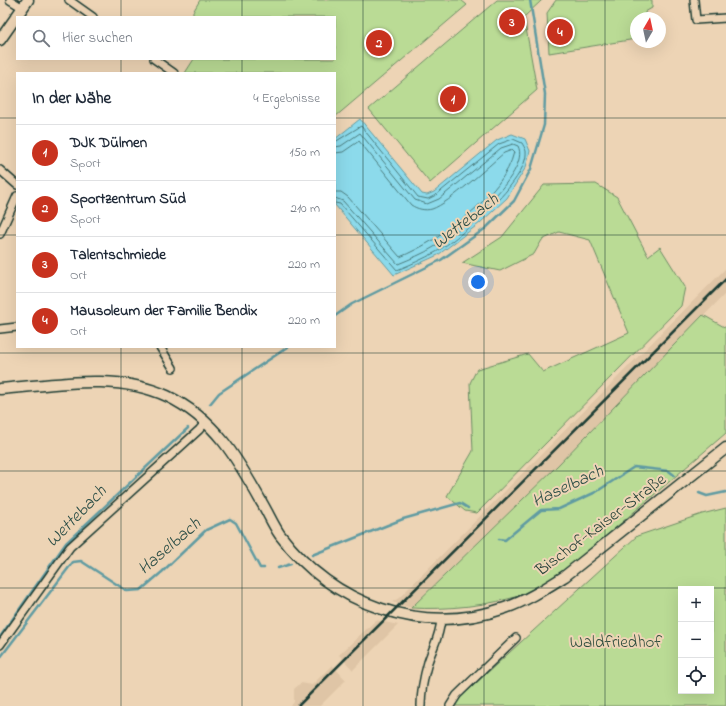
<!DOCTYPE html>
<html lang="de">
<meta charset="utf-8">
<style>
:root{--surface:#fff;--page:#f6f6f7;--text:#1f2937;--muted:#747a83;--line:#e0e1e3;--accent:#c8321e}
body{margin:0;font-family:"Indie Flower",sans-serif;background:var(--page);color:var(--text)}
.controls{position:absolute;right:12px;bottom:12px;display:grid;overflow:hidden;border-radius:0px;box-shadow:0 4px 16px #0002}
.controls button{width:36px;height:36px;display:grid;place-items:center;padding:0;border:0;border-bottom:1px solid var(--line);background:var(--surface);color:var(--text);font:20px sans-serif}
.compass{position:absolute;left:630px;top:12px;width:36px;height:36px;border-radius:50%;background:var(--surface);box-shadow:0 4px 16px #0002;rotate:9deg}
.you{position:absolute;left:478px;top:282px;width:14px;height:14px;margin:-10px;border:3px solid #fff;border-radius:50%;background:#1a73e8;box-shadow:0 0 0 6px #1a73e833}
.badge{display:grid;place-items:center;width:26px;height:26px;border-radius:50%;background:var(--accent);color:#fff;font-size:13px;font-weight:700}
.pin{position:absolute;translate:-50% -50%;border:2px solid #fff;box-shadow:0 1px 4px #0006}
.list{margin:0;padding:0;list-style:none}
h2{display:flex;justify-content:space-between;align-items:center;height:52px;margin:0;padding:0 16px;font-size:17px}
h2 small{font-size:13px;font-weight:400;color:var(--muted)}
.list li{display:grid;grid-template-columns:26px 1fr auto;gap:12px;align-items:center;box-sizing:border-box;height:56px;padding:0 16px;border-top:1px solid var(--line)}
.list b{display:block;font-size:15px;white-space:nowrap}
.list p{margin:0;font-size:13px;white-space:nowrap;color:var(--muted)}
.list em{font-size:13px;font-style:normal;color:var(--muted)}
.icon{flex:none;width:22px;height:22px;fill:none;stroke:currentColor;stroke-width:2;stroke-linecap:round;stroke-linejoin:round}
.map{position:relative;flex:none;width:726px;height:706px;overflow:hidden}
.search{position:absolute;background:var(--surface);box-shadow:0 4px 16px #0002;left:16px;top:16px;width:320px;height:44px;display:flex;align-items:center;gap:10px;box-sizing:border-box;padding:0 14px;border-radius:0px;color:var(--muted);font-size:15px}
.panel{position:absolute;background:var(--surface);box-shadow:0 4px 16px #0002;left:16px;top:72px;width:320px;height:276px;border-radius:0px}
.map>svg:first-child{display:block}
.built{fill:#dfc5a6}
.green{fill:#badb95;stroke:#6c8c64;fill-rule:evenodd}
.water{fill:#8cdaeb;stroke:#609ba2}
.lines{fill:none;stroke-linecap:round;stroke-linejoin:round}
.shore{stroke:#4b7c7d;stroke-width:1}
.stream{stroke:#609ba2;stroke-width:2.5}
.street-casing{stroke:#1f3d34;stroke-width:10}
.secondary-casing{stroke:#1f3d34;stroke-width:13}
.street{stroke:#edd4b5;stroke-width:7}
.secondary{stroke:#edd4b5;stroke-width:10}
.rail{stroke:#1f3d34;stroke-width:2.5}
.grid{fill:none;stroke:#1f3d34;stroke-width:1;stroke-opacity:0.55}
.labels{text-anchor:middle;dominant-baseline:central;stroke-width:4;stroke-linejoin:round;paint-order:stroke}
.street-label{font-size:17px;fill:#1f3d34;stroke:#edd4b5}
.park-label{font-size:17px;fill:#2e4d3e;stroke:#edd4b5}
.water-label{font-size:18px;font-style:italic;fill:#2a4d46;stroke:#edd4b5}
</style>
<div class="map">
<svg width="726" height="706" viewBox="0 0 726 706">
<rect width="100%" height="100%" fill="#edd4b5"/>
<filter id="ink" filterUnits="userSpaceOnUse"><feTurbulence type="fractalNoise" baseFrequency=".025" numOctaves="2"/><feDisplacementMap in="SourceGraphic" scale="8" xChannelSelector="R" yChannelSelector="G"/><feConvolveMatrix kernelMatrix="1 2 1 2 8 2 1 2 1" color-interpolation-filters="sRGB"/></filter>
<g filter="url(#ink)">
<g class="built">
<path d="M726,268V293L558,465L411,608L392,602L399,598Z"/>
<path d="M376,620L398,625L353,670L339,655Z"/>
<path d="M332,665L346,680L320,706H291L294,702V689L301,683L312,685Z"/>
</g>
<g class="green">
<path d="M200,0H461L467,5L335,117V73H185L194,59H335V17H193V12Z"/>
<path d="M497,0H542L524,17L537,90L430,183L369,109Z"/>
<path d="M556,0H652V8L645,12L646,18H636V39L549,53L547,13Z"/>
<path d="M596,184L617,197L648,256L660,247L685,287L681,306L477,513L465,511L447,496L473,451L470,383L477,369L528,354L543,372L629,333L590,240L559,232L542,240L534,254L500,271L462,263L502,237L544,185Z"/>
<path d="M703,315L726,328V433L571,566C556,576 541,588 524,594C491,606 445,610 411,608L558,465Z"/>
<path d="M726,508V706H453L463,695L637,536L702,514ZM681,589H711V691H681Z"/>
</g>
<path class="water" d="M360,119L422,194L427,195L434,192L497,140L512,134L525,139L530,151L526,167L507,198L480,223L438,255L394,275L335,205V139Z"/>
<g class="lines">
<g class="shore">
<path d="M335,142L361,126L418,197L428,199L436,195L499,144L513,139L522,143C523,145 525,148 526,151C529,181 459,238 436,252C423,259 410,265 397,270L340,204L335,203"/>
<path d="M335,147L341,146L360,133L415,200L427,204L439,199L501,148L513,144L518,146C532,174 455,234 434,247C423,254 410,259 398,264L343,201L335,198"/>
<path d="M335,153L343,152L359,141L411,205C417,209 425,211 432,209C450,203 488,166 504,153L512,150L514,152C504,196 439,241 400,257L348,197L341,192H335"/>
</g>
<g class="stream">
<path d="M335,316L352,304L441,260L486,228L514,201L531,169L544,125L545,94L530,0"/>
<path d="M210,404L219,393L288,347"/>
<path d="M699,493L707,496L726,492"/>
<path d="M499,539L505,540L541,510L559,509L596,492L634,467L669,471L674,475"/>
<path d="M312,555L403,519L460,503L468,508"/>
<path d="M278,568L291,564"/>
<path d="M0,637L66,543L188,428"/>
<path d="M0,658L73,562L81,561L127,591L141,590L162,572L206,530L230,519L236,523L260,568H264"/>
</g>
<g class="street-casing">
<g id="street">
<path d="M10,0L23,8"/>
<path d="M69,0L93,17"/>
<path d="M694,0L696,20L726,18"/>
<path d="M154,59L174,73"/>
<path d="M0,170L17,185"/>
<path d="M0,234L17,196"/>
<path d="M0,329L17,327"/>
<path d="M160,347L173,368"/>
<path d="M0,645L70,547L199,430L206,422"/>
<path d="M421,706C421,691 424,676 428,662C433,647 440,636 441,619"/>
<path d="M450,706L457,695L516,638"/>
</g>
</g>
<g class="secondary-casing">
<g id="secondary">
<path d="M0,40L28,0"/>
<path d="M0,389C55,385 115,372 167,396C215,419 237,458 262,503C268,513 273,525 280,535C333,605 421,637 505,608C526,601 546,588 565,576L726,448"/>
</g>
</g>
<use href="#street" class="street"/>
<use href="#secondary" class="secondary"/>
<path class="rail" d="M298,706L726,279"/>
</g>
</g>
<path class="grid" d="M121,0V17M242,0V17M363,0V706M484,0V706M605,0V706M121,59V73M242,59V73M0,118H17M335,118H726M0,235H17M335,235H726M121,347V706M242,347V706M0,353H726M0,471H726M0,588H726"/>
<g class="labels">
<g class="street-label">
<text transform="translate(601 525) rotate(-37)">Bischof-Kaiser-Straße</text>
</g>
<g class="park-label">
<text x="616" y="642">Waldfriedhof</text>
</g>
<g class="water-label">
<text transform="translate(466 222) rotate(-38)">Wettebach</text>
<text transform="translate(568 487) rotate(-25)">Haselbach</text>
<text transform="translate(77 517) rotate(-46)">Wettebach</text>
<text transform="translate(170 547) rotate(-41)">Haselbach</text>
</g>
</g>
</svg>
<div class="controls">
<button>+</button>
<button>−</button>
<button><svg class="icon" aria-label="locate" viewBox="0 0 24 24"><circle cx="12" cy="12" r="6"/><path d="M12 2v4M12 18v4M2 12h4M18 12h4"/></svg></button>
</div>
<svg class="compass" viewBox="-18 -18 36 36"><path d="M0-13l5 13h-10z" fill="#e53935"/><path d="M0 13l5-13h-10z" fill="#747a83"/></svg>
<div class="you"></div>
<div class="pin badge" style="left:453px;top:99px">1</div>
<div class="pin badge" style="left:379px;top:43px">2</div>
<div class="pin badge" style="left:512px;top:22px">3</div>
<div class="pin badge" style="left:560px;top:32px">4</div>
<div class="search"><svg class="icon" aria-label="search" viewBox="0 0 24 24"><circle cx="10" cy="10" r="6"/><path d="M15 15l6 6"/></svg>Hier suchen</div>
<section class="panel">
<h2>In der Nähe<small>4 Ergebnisse</small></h2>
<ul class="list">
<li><span class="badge">1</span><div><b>DJK Dülmen</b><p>Sport</p></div><em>150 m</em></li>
<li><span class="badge">2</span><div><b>Sportzentrum Süd</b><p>Sport</p></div><em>210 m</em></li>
<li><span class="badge">3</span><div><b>Talentschmiede</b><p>Ort</p></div><em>220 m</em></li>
<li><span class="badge">4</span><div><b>Mausoleum der Familie Bendix</b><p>Ort</p></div><em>220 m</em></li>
</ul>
</section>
</div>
